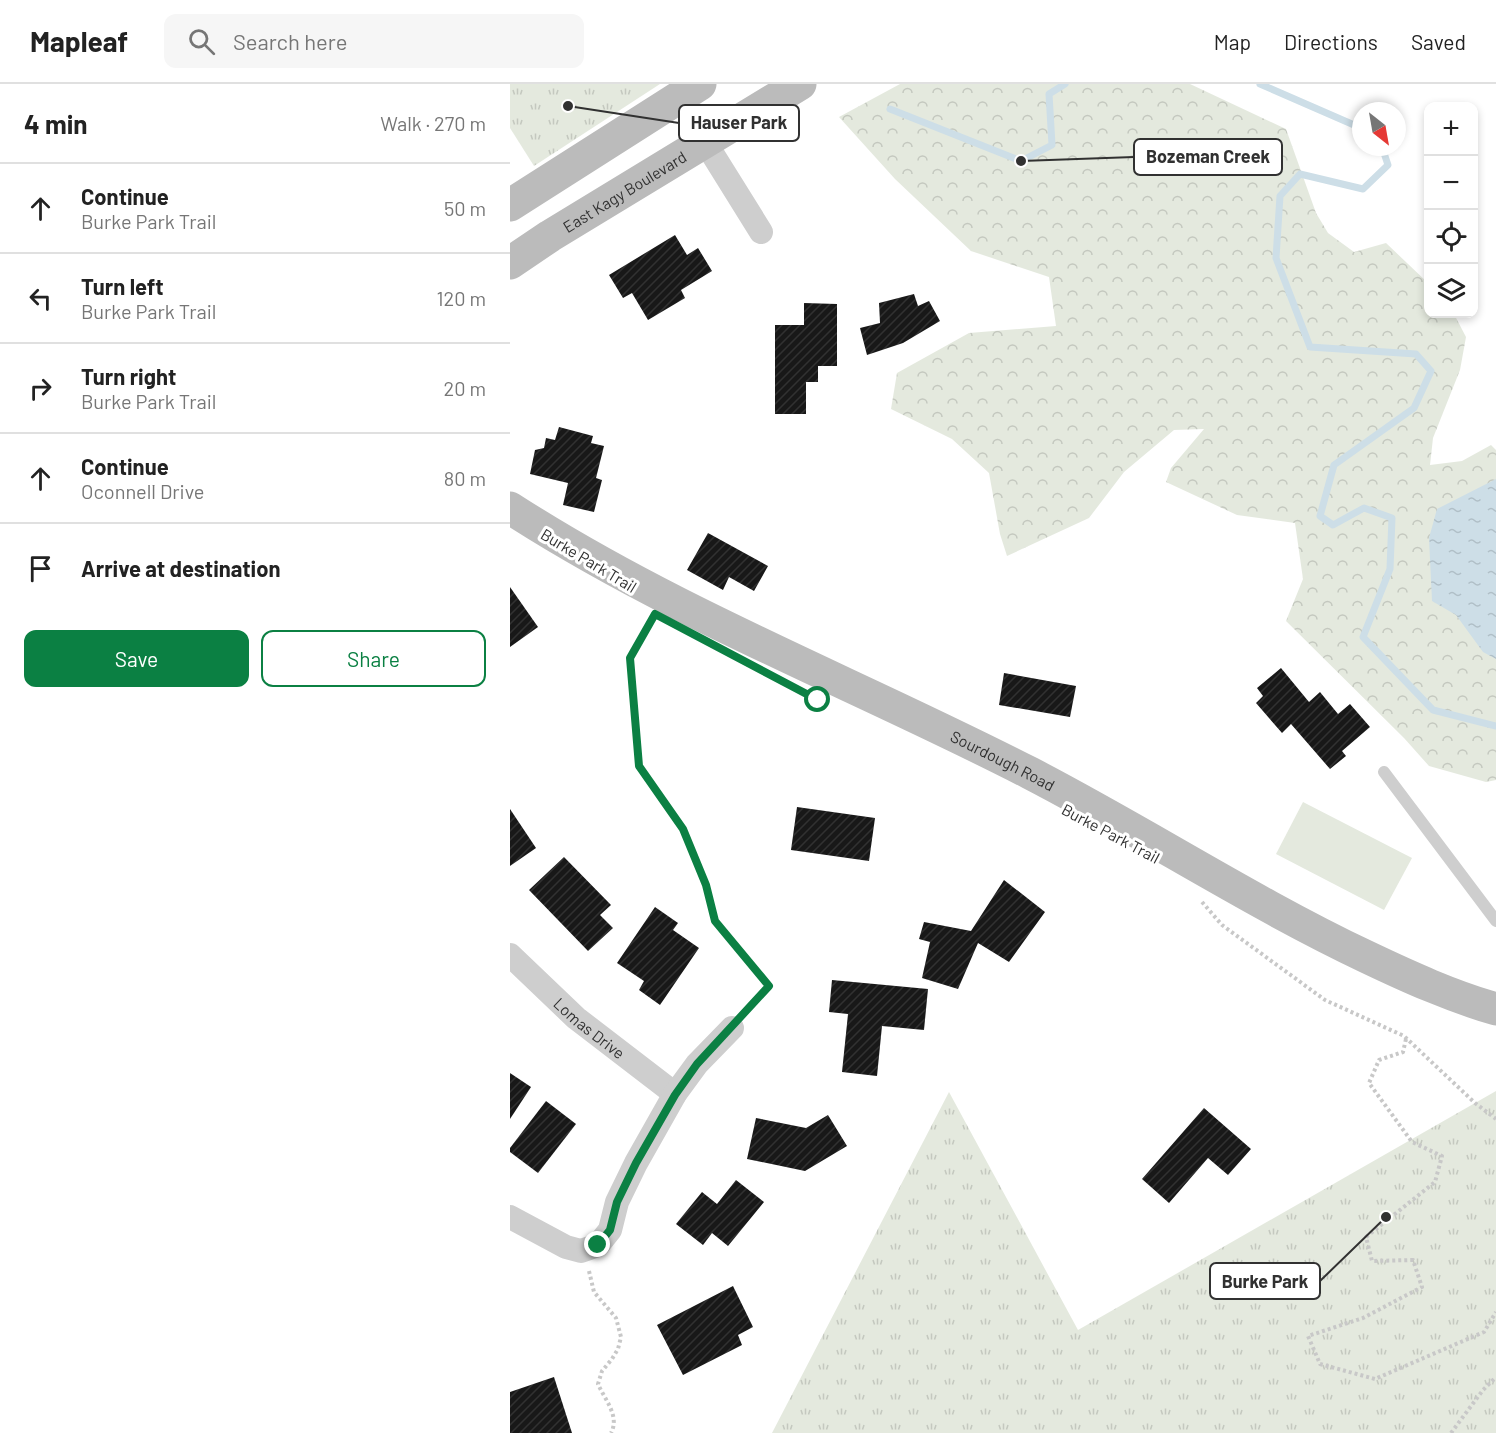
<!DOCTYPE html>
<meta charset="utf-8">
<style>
:root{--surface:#fff;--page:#f6f6f6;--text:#222;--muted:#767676;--line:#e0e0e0;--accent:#0b8043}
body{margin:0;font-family:Barlow,sans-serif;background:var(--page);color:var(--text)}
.controls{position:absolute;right:18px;top:18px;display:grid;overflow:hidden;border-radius:12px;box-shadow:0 3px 9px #0003}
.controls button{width:54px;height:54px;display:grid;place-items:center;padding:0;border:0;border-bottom:2px solid var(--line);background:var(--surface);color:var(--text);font:30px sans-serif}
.compass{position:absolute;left:842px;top:18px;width:54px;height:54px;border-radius:50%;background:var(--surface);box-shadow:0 3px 9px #0003;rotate:149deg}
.stop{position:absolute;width:18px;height:18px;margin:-14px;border:4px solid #0b8043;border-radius:50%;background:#fff}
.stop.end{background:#0b8043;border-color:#fff;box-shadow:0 2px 6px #0008}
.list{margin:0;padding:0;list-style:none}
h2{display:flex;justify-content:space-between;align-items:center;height:78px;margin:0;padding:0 24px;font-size:26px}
h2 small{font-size:20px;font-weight:400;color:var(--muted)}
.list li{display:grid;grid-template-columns:39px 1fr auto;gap:18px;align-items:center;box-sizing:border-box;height:90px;padding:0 24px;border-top:2px solid var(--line)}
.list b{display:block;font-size:22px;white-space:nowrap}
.list p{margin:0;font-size:20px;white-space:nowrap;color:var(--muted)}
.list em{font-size:20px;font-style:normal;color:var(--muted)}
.actions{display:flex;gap:12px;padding:18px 24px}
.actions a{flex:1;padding:14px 0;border:2px solid var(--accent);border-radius:12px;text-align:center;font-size:21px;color:var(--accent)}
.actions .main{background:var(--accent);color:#fff}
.icon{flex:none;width:33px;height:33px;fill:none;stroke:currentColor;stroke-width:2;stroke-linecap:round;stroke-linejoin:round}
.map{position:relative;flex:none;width:986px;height:1349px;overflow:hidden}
header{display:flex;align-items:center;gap:36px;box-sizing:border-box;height:84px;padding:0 30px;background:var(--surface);border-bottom:2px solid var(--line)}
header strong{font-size:28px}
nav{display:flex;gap:33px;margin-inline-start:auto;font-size:21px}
.search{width:420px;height:54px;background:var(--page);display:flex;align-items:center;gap:15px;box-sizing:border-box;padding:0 21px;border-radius:12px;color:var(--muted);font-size:22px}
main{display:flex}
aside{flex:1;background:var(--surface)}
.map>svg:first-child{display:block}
.forest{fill:url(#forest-crowns)}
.park{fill:url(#park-tufts)}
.pitch{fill:#e4e9de}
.water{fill:url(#water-ripples)}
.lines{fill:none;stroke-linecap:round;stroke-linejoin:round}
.stream{stroke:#cddee7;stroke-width:7}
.building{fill:url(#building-hatch)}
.path{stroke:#c8c8c8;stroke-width:4;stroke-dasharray:3 3;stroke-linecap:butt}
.lane{stroke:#cecece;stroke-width:12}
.street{stroke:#cecece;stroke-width:24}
.secondary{stroke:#bbb;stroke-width:33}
.route{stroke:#0b8043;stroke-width:8}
.labels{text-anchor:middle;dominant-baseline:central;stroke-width:6;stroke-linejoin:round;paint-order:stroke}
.street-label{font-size:16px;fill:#313131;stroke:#fff}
.leader{fill:none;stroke:#313131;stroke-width:2}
.callout-dot{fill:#313131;stroke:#fff;stroke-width:2}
.callout{fill:#fff;stroke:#313131;stroke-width:2}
.callout-label{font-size:18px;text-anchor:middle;font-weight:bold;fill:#313131}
</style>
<header>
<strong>Mapleaf</strong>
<div class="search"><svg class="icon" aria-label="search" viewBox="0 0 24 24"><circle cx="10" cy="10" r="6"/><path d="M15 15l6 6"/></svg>Search here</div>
<nav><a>Map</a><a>Directions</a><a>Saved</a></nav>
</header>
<main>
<aside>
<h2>4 min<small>Walk · 270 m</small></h2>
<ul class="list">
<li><svg class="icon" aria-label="ahead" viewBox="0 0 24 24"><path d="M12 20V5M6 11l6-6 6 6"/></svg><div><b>Continue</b><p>Burke Park Trail</p></div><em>50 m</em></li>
<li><svg class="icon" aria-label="left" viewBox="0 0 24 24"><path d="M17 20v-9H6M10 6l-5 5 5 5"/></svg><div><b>Turn left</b><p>Burke Park Trail</p></div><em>120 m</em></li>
<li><svg class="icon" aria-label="right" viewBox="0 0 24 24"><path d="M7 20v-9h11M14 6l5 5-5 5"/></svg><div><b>Turn right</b><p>Burke Park Trail</p></div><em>20 m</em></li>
<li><svg class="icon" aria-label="ahead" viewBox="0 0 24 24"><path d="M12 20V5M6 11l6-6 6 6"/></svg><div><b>Continue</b><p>Oconnell Drive</p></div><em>80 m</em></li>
<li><svg class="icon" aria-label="arrive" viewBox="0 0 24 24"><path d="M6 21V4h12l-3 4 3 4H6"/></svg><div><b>Arrive at destination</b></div></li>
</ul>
<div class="actions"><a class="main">Save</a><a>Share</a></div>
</aside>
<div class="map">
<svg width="986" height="1349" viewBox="0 0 986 1349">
<defs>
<pattern id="forest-crowns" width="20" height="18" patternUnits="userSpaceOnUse" patternTransform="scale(1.5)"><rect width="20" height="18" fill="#e4e9de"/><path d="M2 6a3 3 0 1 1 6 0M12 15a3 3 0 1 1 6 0" fill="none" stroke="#c4c8bf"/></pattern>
<pattern id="park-tufts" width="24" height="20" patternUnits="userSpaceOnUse" patternTransform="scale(1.5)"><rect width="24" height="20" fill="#e4e9de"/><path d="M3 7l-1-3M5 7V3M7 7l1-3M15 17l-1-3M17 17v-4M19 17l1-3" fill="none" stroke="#c4c8bf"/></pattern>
<pattern id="water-ripples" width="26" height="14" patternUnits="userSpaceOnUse" patternTransform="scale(1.5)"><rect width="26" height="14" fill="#cddee7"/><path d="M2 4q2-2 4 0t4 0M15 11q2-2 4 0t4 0" fill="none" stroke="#b0bfc7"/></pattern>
<pattern id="building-hatch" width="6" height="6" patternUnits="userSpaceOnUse" patternTransform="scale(1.5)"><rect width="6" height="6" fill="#181818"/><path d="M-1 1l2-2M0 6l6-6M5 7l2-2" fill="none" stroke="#313131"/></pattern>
</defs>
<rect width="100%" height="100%" fill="#fff"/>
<path class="forest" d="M390,0H680L776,45L806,129L818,149L844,168L876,159L918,199V230H944L956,253L950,286L923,354L920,381L952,377L981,361L986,366V696L976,698L919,682L894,654L776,537L793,495L785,439L727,431L656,398L661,384L694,345L664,346L614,388L579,434L497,472L490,450L479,389L442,355L381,325L387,289L459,249L546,242L539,193L461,167L385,95L329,33Z"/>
<g class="park">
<path d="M0,0H150L24,82L0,44Z"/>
<path d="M986,1007V1349H262L439,1008L568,1246Z"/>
</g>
<path class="pitch" d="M793,718L902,774L874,826L766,770Z"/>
<path class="water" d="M986,395V575L973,568L946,531L922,517L919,454L927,425Z"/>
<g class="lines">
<g class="stream">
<path d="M750,0L851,44"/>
<path d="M380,25L511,77L542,61L539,10L555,0"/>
<path d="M872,63L878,81L853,105L790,90L770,112L766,174L800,263L906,270L921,287L904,324L824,381L810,432L823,441L854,424L882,434L880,485L853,553L923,626L986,642"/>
</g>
</g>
<g class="building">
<path d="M165,151L177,171L188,164L202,187L171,206L175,214L138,236L122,209L113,214L99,191Z"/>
<path d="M404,210L408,222L419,217L430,237L393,259L357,271L350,244L370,239L369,219Z"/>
<path d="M294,219L327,220V282H308V298H296V330H265V241H294Z"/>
<path d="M49,343L83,352L81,359L94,362L86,394L92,396L84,428L53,421L58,399L20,390L25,366L34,364L36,354L45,356Z"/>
<path d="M198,449L258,482L244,507L219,493L213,506L177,486Z"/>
<path d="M0,503L28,543L0,563Z"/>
<path d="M771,584L799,618L810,608L828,630L840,620L860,643L832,667L836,672L820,685L781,640L772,649L746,619L753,612L747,604Z"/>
<path d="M494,589L566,602L560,633L489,621Z"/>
<path d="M287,723L365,734L359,777L281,766Z"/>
<path d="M0,725L26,764L0,782Z"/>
<path d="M54,773L101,821L90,831L103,844L78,867L19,806Z"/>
<path d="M494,796L535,828L499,878L468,859L448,905L412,894L420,858L409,855L414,838L461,847Z"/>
<path d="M145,823L168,839L163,846L189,864L150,921L129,906L134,897L107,879Z"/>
<path d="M322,896L418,905L414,946L372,942L367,992L332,988L338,930L319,928Z"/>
<path d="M0,989L21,1003L0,1035Z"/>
<path d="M36,1017L66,1040L28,1089L0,1068V1064Z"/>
<path d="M694,1024L741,1065L718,1091L698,1074L659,1119L632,1095Z"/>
<path d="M318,1031L337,1062L295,1087L237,1075L246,1034L296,1044Z"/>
<path d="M226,1096L254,1118L218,1162L202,1149L193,1161L166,1140L192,1108L207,1120Z"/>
<path d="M223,1202L243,1243L228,1251L232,1261L173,1291L147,1241Z"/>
<path d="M44,1293L62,1349H0V1308Z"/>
</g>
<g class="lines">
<g class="path">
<path d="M142,536L120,574L128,682L173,745L196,801L205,837L259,902L237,927"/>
<path d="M692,818L712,841L815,916L894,952L965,1019L986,1035"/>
<path d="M896,955L893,968L869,976L859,999L902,1058L932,1072L925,1098L856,1153L862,1177L903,1176L912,1203L853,1234L798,1252L810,1280L865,1295L974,1248L986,1228"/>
<path d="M79,1187L84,1208L106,1234L111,1253L108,1265L102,1275L92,1287L88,1300C95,1316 110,1332 101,1349"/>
<path d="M941,1349L973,1306L986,1293"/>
</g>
<path class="lane" d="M874,688L986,837"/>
<g class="street">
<path d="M195,58L251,148"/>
<path id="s1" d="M0,871L66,934L165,1010"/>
<path d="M0,1133L56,1163L71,1167L88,1161L100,1146L107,1118L126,1079L165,1010L187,980L222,944"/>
</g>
<g class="secondary">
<path d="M0,121L190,0"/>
<path id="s2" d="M0,179L40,152L290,0"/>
<path id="s3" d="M0,424C164,530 347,600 520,689C634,748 741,818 857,873C899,893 941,912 986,925"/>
</g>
</g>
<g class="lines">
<path class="route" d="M88,1161L100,1146L107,1118L126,1079L165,1011L187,980L259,902L205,837L196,801L173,745L129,682L120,574L145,530L308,616"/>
</g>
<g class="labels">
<g class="street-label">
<text stroke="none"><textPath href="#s2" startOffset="135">East Kagy Boulevard</textPath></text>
<text transform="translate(79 476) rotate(31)">Burke Park Trail</text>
<text stroke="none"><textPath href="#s3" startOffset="554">Sourdough Road</textPath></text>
<text transform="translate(601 749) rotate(28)">Burke Park Trail</text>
<text stroke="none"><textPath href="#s1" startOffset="108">Lomas Drive</textPath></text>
</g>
</g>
<path class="leader" d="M58 22L169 39M511 77L624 73M876 1133L810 1197"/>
<g class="callout-dot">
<circle cx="58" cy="22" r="6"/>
<circle cx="511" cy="77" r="6"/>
<circle cx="876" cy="1133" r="6"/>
</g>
<g class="callout">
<rect x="169" y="21" width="120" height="36" rx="6"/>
<rect x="624" y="55" width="148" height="36" rx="6"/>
<rect x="700" y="1179" width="110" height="36" rx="6"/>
</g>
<g class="callout-label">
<text x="229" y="45">Hauser Park</text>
<text x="698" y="79">Bozeman Creek</text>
<text x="755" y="1204">Burke Park</text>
</g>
</svg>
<div class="controls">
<button>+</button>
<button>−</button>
<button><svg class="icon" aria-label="locate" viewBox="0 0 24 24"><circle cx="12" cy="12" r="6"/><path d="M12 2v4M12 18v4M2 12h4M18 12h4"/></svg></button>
<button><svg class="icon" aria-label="layers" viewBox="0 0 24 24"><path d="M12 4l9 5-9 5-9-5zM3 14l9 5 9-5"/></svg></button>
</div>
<svg class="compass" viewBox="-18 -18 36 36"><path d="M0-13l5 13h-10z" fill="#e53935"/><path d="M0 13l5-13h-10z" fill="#767676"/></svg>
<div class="stop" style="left:308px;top:616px"></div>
<div class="stop end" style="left:88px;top:1161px"></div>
</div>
</main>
